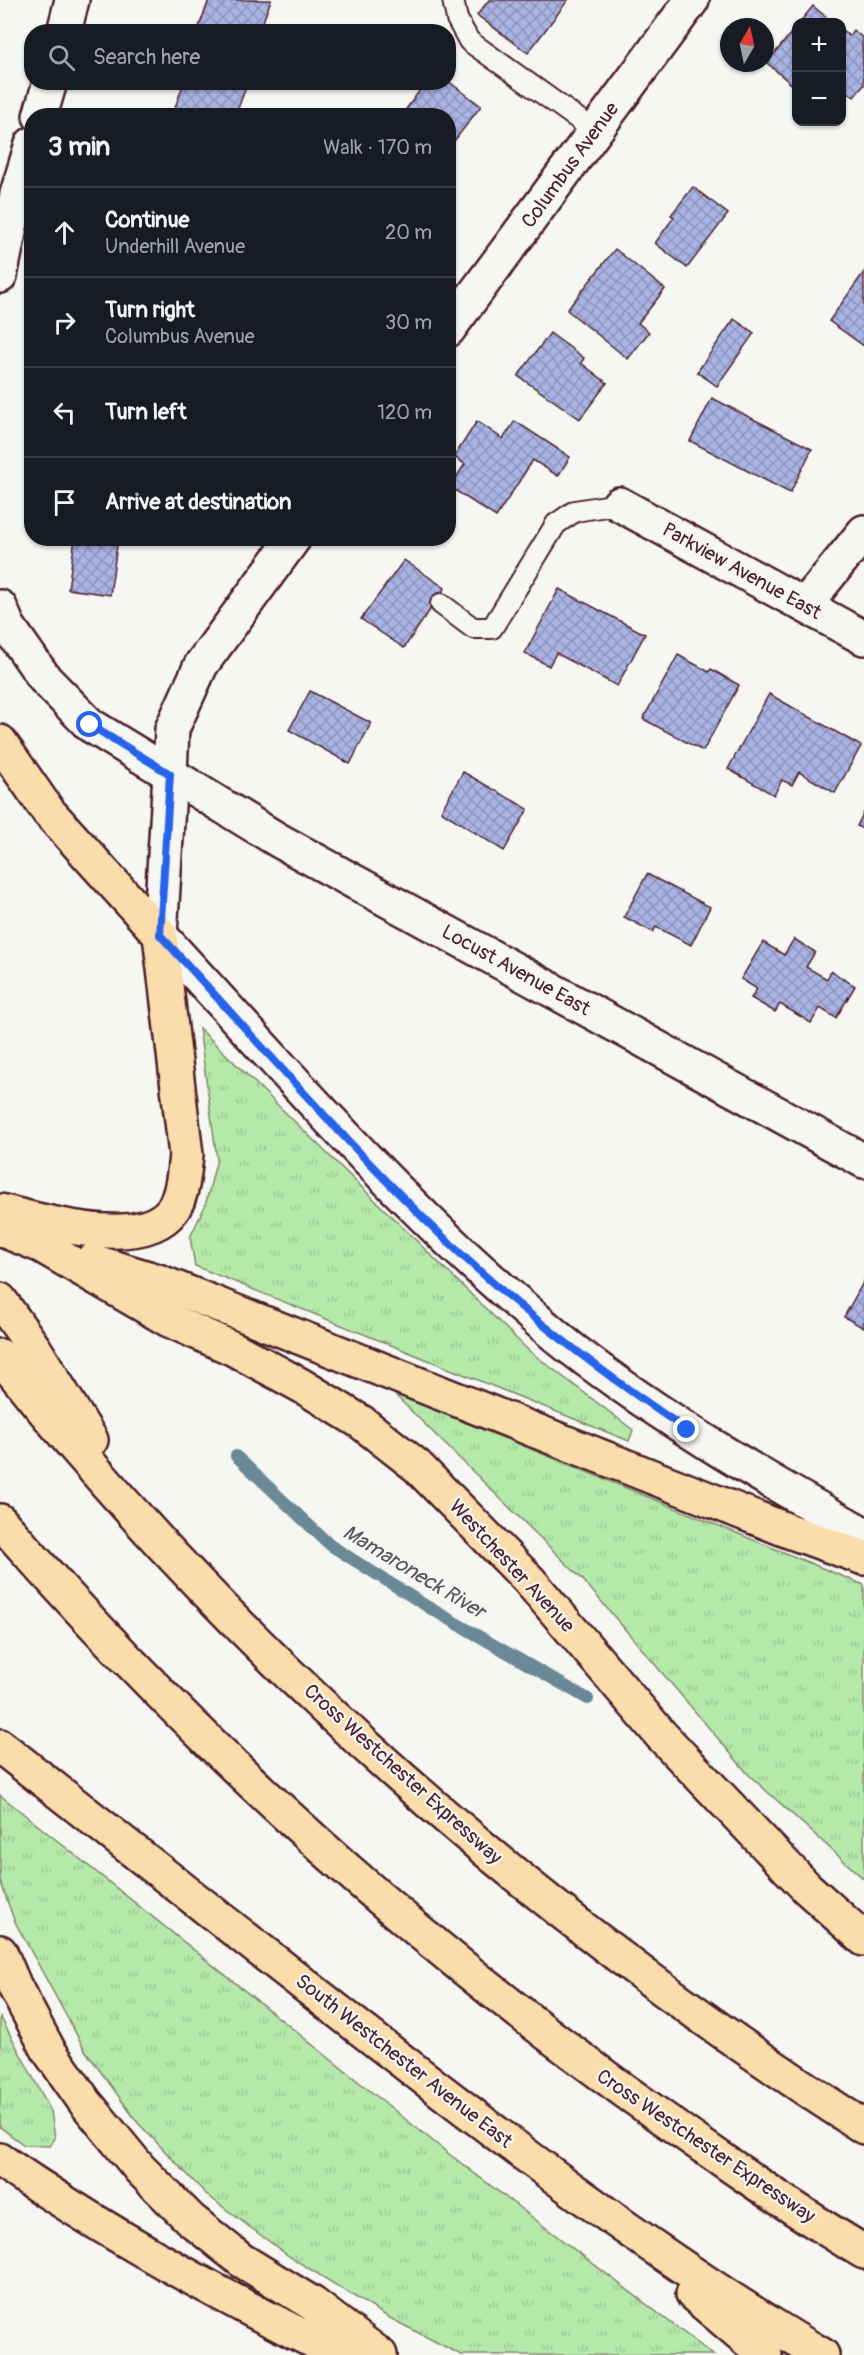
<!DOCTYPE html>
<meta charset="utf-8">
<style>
:root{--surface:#171b24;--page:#242831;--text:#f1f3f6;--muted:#9ea1a6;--line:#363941}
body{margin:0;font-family:Pangolin,sans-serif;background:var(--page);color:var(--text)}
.controls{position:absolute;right:18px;top:18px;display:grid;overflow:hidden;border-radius:12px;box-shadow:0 2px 4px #0004}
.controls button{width:54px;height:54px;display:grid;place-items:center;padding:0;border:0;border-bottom:2px solid var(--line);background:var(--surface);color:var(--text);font:30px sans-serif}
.compass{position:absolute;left:720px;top:18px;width:54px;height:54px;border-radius:50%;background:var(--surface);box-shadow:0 2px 4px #0004;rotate:9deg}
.stop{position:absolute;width:18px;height:18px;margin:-14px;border:4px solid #2563eb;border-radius:50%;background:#fff}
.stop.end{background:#2563eb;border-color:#fff;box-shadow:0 2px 6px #0008}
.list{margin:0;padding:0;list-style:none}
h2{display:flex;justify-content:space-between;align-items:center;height:78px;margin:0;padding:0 24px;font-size:26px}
h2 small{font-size:20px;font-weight:400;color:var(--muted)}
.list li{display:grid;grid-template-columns:39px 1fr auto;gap:18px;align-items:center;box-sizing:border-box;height:90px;padding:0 24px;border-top:2px solid var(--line)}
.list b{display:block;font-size:22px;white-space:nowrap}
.list p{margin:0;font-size:20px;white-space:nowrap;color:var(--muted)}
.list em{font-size:20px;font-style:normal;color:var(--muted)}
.icon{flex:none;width:33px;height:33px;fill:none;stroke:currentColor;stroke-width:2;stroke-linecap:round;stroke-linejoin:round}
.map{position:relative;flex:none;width:864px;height:2355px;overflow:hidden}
.search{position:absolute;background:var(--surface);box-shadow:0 2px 4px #0004;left:24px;top:24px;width:432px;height:66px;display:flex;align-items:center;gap:15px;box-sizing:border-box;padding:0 21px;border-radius:24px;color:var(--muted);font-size:22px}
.panel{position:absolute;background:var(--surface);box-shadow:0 2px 4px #0004;left:24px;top:108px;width:432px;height:438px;border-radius:24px}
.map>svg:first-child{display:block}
.grass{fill:url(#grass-tufts);stroke:#7f846a;stroke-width:1.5}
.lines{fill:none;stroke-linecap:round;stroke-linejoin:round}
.stream{stroke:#6a8895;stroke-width:12}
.building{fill:url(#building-cross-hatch);stroke:#4a1f2b;stroke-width:1.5}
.service-casing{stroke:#4a1f2b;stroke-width:24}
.minor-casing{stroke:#4a1f2b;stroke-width:38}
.tertiary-casing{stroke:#4a1f2b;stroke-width:38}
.secondary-casing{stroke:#4a1f2b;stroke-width:38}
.primary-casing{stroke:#4a1f2b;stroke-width:38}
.motorway-casing{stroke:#4a1f2b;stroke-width:38}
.service{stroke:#f6f6f2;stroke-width:20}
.minor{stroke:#f6f6f2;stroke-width:33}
.tertiary{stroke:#f6f6f2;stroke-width:33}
.secondary{stroke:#f6f6f2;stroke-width:33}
.primary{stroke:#faddab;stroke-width:33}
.motorway{stroke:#faddab;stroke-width:33}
.route{stroke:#2563eb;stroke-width:8}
.labels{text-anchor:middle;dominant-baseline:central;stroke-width:4.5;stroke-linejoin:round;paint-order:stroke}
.street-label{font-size:20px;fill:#4a1f2b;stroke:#f6f6f2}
.water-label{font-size:21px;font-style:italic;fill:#5a5460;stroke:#f6f6f2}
</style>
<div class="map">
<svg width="864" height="2355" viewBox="0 0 864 2355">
<defs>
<pattern id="grass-tufts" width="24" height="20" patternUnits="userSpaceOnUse" patternTransform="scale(1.5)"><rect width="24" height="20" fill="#b4e9aa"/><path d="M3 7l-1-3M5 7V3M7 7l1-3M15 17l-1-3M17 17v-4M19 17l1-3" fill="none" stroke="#9cc792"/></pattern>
<pattern id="building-cross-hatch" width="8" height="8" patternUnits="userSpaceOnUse" patternTransform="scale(1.5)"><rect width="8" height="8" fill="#aab4e4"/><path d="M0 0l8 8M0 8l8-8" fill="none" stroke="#8c92b9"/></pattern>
</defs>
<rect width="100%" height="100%" fill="#f6f6f2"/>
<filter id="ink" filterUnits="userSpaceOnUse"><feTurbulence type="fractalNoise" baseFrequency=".0167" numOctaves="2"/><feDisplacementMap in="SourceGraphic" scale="12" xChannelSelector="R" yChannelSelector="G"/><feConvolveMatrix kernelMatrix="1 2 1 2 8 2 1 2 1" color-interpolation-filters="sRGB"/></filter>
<g filter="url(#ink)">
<g class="grass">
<path d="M199,1028L528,1350L633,1430L629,1441L195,1266L190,1237L205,1206L217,1159Z"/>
<path d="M393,1393L864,1585V1879L749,1775L583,1580Z"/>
<path d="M0,1795L449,2154L713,2355H461L388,2317L290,2257L207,2195L138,2123L85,2050L14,1920L0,1880Z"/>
<path d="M0,2016L51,2111L55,2138L50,2146L24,2145L0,2127Z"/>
</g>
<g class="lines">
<path class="stream" d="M236,1456L330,1545L428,1607L588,1699"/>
</g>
<g class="building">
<path d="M209,0H271L259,32H197Z"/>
<path d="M489,0H568L528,53L477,15Z"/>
<path d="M813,6L832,22H800Z"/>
<path d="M796,27V88L767,63Z"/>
<path d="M842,30L849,36L853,30L864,39L862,42L864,85L854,97L842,87Z"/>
<path d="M448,81L481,106L448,149V116H401L426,82Z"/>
<path d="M184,82H248L235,116H172Z"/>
<path d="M693,187L728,214L687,268L655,243L674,217L671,215Z"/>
<path d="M615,249L665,289L638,323L649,332L628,359L567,310Z"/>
<path d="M864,272V346L829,321Z"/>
<path d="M734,319L754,333L717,386L697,372Z"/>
<path d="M550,333L584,358L581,363L607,383L580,419L518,376Z"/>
<path d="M712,398L812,449L790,493L690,441Z"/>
<path d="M477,421L503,439L515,421L570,457L558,476L533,460L496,517L450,487L465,464L454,457Z"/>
<path d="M75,538H118L110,595L68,589Z"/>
<path d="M404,560L445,588L404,648L361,619Z"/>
<path d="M559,589L645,634L617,686L556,653L549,666L525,653Z"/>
<path d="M678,655L709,672L711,669L739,685L703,751L643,719Z"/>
<path d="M310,691L371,723L350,764L289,730Z"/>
<path d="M769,694L861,746L835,793L799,772L792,785L782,780L774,795L728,769Z"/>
<path d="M463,772L528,809L504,851L441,811Z"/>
<path d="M864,812V830L857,826Z"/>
<path d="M647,874L710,907L691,945L656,927L653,932L624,917Z"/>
<path d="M794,939L815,952L806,967L827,979L831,971L855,986L836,1018L820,1008L811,1023L780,1004L775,1012L751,998L757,989L741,979L763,942L784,955Z"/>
<path d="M864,1281V1328L844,1317Z"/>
</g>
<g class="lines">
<g class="service-casing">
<g id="service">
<path d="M453,0L457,19L469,41L595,131"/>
<path d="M441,604L473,628H492L556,524L575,511L619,504"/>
</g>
</g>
<g class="minor-casing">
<g id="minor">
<path d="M448,330L692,0"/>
<path d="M619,504L864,638"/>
<path d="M805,605L864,532"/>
<path d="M170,774L172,729L201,665L294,538"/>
</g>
</g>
<g class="tertiary-casing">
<g id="tertiary">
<path d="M64,32L72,0"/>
<path d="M40,116L50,82"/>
<path d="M0,276L17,194L32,144"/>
<path d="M0,607L8,626L45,679L90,725L278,840L864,1161"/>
<path d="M160,935L170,774"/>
</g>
</g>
<g class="secondary-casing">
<path id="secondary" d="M160,935C274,1058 384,1187 511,1297C531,1314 551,1333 572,1349C663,1419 763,1478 864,1534"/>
</g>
<g class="primary-casing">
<g id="primary">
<path d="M0,1211C42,1221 143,1252 173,1209C183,1194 184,1172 186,1155L160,935"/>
<path d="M0,1229L42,1246L169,1320L234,1349L302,1386L361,1422L417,1466L529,1580L661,1735L807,1888L864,1939"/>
<path d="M92,1261L158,1281L789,1531L864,1558"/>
<path d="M0,1746C116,1837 232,1928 348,2019C501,2138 655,2257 822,2355"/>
<path d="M0,2160C108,2234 223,2298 341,2355"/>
<path d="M693,2294L765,2355"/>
</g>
</g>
<g class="motorway-casing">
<g id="motorway">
<path d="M0,742L48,811L160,935"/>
<path d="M0,1300L34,1348L91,1440"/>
<path d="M0,1356C240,1659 539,1918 864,2127"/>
<path d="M0,1521C197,1746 419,1947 664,2119C729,2165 795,2211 864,2252"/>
<path d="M0,1952L15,1987L49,2051L85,2102L140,2169L190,2219L241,2260L313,2304L380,2355"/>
</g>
</g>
<use href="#service" class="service"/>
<use href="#minor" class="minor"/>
<use href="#tertiary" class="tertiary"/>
<use href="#secondary" class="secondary"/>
<use href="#primary" class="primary"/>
<use href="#motorway" class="motorway"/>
</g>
</g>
<g class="lines" filter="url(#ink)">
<path class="route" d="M90,725L170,774L160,935C259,1042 355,1155 462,1255C532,1320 608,1377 687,1430"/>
</g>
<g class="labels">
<g class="street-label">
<text transform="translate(570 165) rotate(-54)">Columbus Avenue</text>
<text transform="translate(742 571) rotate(29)">Parkview Avenue East</text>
<text transform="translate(516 970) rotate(29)">Locust Avenue East</text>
<text transform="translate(512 1566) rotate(47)">Westchester Avenue</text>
<text transform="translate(403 1774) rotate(42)">Cross Westchester Expressway</text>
<text transform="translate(404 2061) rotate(38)">South Westchester Avenue East</text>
<text transform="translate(706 2146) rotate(34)">Cross Westchester Expressway</text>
</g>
<g class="water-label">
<text transform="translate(414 1572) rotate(31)">Mamaroneck River</text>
</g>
</g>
</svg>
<div class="controls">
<button>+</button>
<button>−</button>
</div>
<svg class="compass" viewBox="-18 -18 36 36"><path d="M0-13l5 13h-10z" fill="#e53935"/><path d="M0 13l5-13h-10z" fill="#9ea1a6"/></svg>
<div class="stop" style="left:90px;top:725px"></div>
<div class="stop end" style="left:687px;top:1430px"></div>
<div class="search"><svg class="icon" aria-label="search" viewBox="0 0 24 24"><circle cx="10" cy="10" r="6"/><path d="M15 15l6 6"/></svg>Search here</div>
<section class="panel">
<h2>3 min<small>Walk · 170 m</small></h2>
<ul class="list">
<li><svg class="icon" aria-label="ahead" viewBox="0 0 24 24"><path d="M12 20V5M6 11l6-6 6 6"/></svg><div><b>Continue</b><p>Underhill Avenue</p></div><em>20 m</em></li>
<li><svg class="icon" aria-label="right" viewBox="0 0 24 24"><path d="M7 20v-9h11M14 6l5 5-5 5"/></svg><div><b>Turn right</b><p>Columbus Avenue</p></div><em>30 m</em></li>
<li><svg class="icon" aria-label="left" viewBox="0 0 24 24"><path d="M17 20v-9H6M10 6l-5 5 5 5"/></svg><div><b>Turn left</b></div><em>120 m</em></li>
<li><svg class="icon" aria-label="arrive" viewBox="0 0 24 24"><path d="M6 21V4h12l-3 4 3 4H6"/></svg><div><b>Arrive at destination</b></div></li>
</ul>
</section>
</div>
